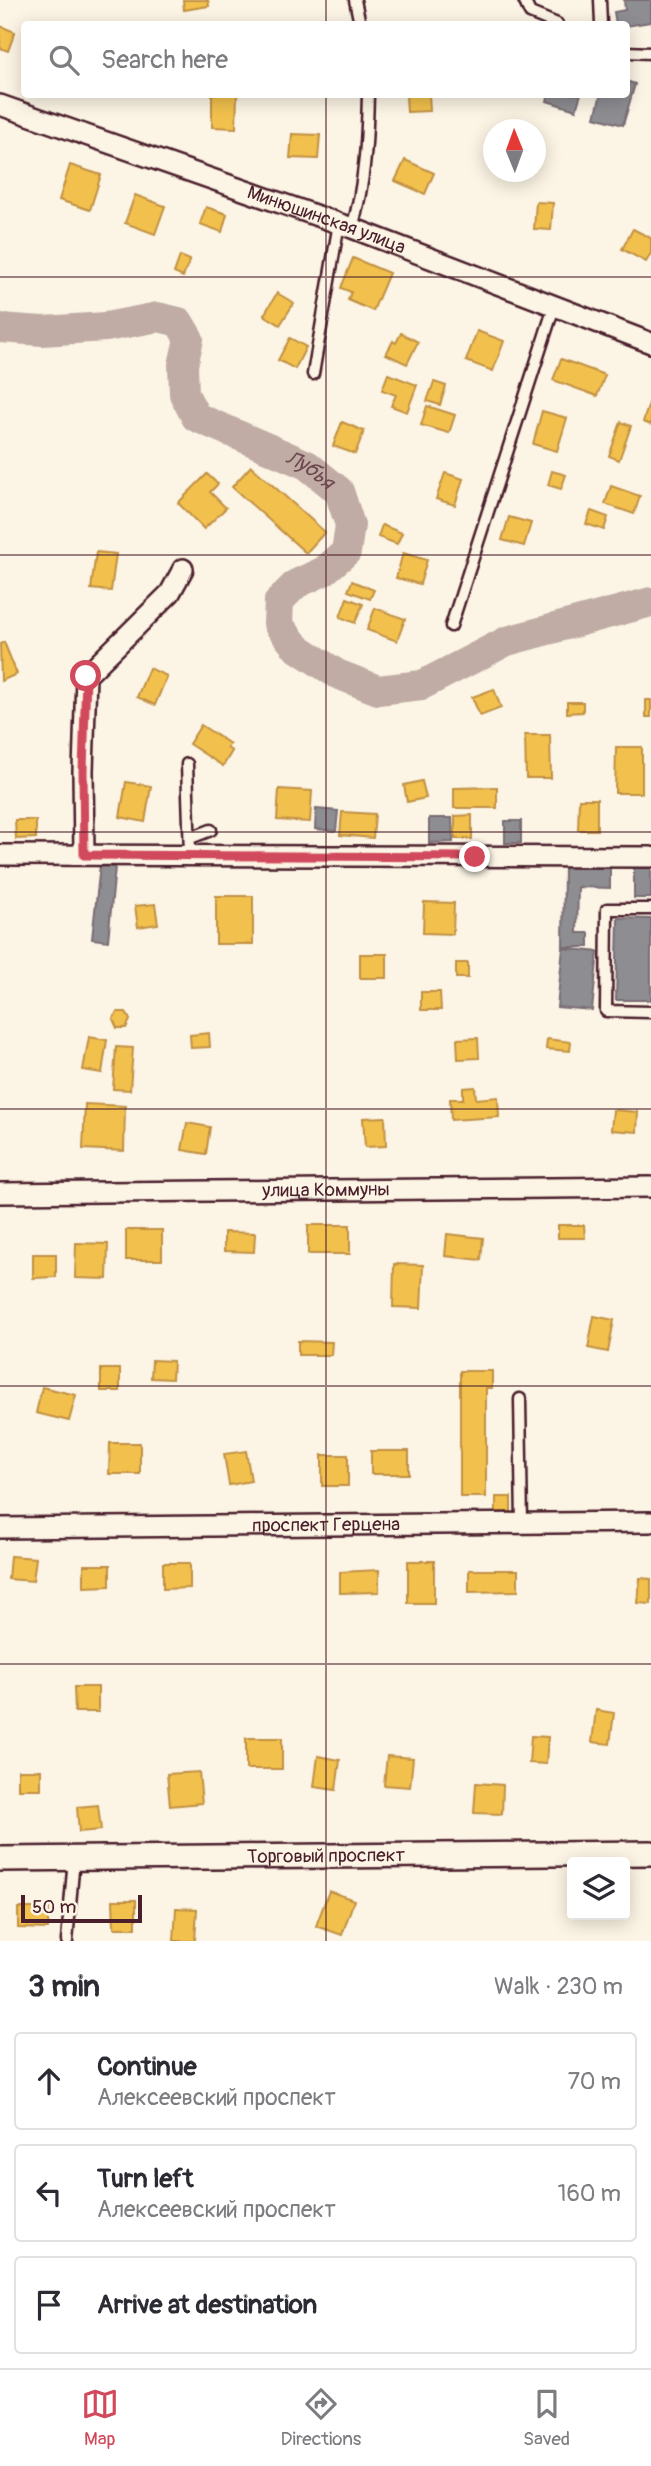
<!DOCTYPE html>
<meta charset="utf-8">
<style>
:root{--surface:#fff;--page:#f2f2f3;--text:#2b2b33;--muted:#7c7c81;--line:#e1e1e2;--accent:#d1495b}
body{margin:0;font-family:Pangolin,sans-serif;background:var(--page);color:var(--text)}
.controls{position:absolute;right:21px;bottom:21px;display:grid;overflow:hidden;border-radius:7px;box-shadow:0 4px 18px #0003}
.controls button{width:63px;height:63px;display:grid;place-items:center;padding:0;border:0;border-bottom:2px solid var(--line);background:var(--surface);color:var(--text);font:35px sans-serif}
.compass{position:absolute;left:483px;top:119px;width:63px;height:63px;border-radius:50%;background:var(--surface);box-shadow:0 4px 18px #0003;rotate:359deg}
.scale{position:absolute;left:21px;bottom:18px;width:121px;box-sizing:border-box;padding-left:7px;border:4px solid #4a1f2b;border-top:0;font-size:19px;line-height:24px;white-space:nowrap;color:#4a1f2b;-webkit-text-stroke:5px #fcf5e5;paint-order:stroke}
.stop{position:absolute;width:21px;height:21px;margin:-16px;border:5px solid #d1495b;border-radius:50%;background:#fff}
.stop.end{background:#d1495b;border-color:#fff;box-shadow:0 2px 7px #0008}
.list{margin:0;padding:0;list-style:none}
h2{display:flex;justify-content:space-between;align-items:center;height:91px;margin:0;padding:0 28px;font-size:30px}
h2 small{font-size:23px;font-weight:400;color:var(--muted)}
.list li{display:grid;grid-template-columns:46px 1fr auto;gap:21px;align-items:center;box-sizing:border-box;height:98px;margin:0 14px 14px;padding:0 14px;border:2px solid var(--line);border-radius:7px}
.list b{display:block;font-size:26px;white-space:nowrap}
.list p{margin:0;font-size:23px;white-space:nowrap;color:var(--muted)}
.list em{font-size:23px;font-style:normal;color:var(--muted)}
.icon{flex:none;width:38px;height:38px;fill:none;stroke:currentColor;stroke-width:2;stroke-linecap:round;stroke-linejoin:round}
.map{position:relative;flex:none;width:651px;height:1941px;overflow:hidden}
.search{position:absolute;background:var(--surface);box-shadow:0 4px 18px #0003;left:21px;right:21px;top:21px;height:77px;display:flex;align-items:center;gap:18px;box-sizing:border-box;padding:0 24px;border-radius:7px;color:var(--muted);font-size:26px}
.sheet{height:427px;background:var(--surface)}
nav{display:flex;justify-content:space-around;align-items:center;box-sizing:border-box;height:98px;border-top:2px solid var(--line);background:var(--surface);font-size:19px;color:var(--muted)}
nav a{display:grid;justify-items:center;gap:4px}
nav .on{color:var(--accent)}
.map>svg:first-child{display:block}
.homes{fill:#f2c14e;stroke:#c09044;stroke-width:2}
.industry{fill:#8d8d92;stroke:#796c73;stroke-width:2}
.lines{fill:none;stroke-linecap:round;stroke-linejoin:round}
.river{stroke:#c0aca5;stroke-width:30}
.service-casing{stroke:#4a1f2b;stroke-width:15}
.minor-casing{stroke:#4a1f2b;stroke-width:24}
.tertiary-casing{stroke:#4a1f2b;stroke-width:28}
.service{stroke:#fcf5e5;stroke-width:10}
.minor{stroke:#fcf5e5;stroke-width:19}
.tertiary{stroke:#fcf5e5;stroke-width:23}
.route{stroke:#d1495b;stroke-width:9}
.grid{fill:none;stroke:#4a1f2b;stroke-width:2;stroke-opacity:0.55}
.labels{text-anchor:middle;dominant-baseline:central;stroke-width:7;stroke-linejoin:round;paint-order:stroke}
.street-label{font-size:19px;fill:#4a1f2b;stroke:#fcf5e5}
.water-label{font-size:21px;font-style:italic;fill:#6d4950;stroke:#fcf5e5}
</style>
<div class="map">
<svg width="651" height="1941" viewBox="0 0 651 1941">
<rect width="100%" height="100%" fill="#fcf5e5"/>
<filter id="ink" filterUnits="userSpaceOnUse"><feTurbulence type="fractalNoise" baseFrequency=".0143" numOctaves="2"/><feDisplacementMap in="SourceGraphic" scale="14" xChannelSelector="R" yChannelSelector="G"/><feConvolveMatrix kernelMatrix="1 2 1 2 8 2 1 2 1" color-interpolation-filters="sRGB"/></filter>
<g filter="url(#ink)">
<g class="homes">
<path d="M183,0H208L209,6L184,10Z"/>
<path d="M0,26L15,32L8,51L0,48Z"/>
<path d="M212,94H237L236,128L212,127Z"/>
<path d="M429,94L430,111L407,112L406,95Z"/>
<path d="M292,134L320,135L318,159L290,158Z"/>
<path d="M405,160L434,173L425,194L395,181Z"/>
<path d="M70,165L101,175L90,210L59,200Z"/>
<path d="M135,195L165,206L155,234L125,223Z"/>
<path d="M536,202L553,203L551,230L534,229Z"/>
<path d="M206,207L227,214L222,232L200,224Z"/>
<path d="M633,229L651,238V253L646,262L622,249Z"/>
<path d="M180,256L190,260L183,277L174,273Z"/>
<path d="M353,258L389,273L373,311L348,300L351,292L341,288Z"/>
<path d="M277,293L294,303L280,325L264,315Z"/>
<path d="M477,331L504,341L493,371L466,361Z"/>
<path d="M401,333L418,342L407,364L386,354L393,341L396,343Z"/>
<path d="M290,338L306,347L295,369L278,360Z"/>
<path d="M561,359L605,375L597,396L553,380Z"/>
<path d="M388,374L417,385L407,412L391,406L396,395L382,390Z"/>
<path d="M434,382L446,386L440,405L427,401Z"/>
<path d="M651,397V425L643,422Z"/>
<path d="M427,406L455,415L449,433L421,425Z"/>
<path d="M542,411L567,418L557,451L533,444Z"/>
<path d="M342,422L364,431L355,454L333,446Z"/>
<path d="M621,422L631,426L619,460L609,456Z"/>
<path d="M251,466L325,532L306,553L232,487Z"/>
<path d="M552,471L566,475L561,489L548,485Z"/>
<path d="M445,473L463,479L455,505L436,499Z"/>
<path d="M207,474L218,484L210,492L226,508L204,529L178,503Z"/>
<path d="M611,486L640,496L634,514L605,504Z"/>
<path d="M591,511L608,517L604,530L586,524Z"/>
<path d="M509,517L531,523L524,546L502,540Z"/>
<path d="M382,525L402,533L397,544L378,537Z"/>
<path d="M96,552L116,554L111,591L91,589Z"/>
<path d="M403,553L427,560L420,584L396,578Z"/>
<path d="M352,581L374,590L370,599L348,591Z"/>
<path d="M347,598L363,604L355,623L340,617Z"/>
<path d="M375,608L405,619L397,641L367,630Z"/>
<path d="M4,642L17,674L1,681L0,644Z"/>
<path d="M149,668L167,676L155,705L137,697Z"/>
<path d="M494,689L501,708L480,716L472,697Z"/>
<rect x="646" y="700" width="5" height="17"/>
<path d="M567,702H583V712L567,713Z"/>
<path d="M201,725L230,744L227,748L232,751L223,766L189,744Z"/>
<path d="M525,735H550L551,778H526Z"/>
<path d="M616,747H642V793H615Z"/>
<path d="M422,781L426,798L407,802L404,785Z"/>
<path d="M126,782L151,786L145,822L120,817Z"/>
<path d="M497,787V808H454V788Z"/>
<path d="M279,789L312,791L310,822L277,820Z"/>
<path d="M579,799H597V830H578Z"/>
<path d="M342,812L375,814L373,838L340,835Z"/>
<path d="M472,815V839H455V816Z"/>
<path d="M15,820H36V838L16,839Z"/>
<rect x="216" y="896" width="37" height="48"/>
<path d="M424,902L454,903L453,934L423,933Z"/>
<path d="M155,904L158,924L138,927L135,906Z"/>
<rect x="360" y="954" width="27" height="24"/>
<rect x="456" y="963" width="12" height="15"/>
<path d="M421,992H440L441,1010H421Z"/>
<path d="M117,1012H126L130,1020L126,1028H117L113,1019Z"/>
<path d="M209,1033L210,1047L191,1048L190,1035Z"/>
<path d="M89,1037L107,1040L102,1073L83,1070Z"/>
<path d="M478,1038L479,1058L458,1059L457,1039Z"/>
<path d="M547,1039L571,1042L570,1051L546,1049Z"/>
<path d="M116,1047L133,1048L130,1090L113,1089Z"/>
<path d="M475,1087L476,1099L498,1097L499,1117L451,1120L450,1099H463V1088Z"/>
<path d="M85,1104L125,1106L124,1151L83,1149Z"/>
<path d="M613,1110L638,1112L637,1132L611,1130Z"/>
<path d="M385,1117L386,1146L365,1147L363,1118Z"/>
<path d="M187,1123L210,1127L206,1154L182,1150Z"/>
<rect x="308" y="1225" width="42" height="29"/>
<path d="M558,1225H584L585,1238H558Z"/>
<rect x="126" y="1230" width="36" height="30"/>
<path d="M224,1232L255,1233L254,1252L224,1251Z"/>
<path d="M447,1234L483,1238L481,1260L445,1256Z"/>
<path d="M76,1243L108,1244L107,1279L75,1278Z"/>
<path d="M33,1254H56V1277L33,1278Z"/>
<path d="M394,1264L423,1265L421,1308L393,1307Z"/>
<path d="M594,1316L614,1320L608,1352L588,1348Z"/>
<path d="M298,1341L332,1342L331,1355H298Z"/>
<path d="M152,1360L173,1361L172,1379L151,1378Z"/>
<rect x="101" y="1369" width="19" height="22"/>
<path d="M460,1371H492V1388H486V1497H460Z"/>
<path d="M42,1387L76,1395L69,1421L36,1413Z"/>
<path d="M110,1443H140V1474H109Z"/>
<path d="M246,1451L251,1481L229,1485L224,1454Z"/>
<rect x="371" y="1451" width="38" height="23"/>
<rect x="322" y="1455" width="26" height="31"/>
<rect x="496" y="1497" width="15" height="15"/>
<path d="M10,1556L36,1558L33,1581L8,1579Z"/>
<rect x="408" y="1561" width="26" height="42"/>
<path d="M163,1563H190V1588L163,1589Z"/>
<path d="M84,1565H110V1586L84,1587Z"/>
<path d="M379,1570V1592L340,1593V1572Z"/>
<path d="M469,1570H518V1591L469,1592Z"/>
<path d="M640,1578L651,1579V1604L638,1603Z"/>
<path d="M74,1687H98V1712H75Z"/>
<path d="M596,1710L614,1713L610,1744L592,1742Z"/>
<path d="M531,1736L548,1737L546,1764L529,1763Z"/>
<rect x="246" y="1738" width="36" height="31"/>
<path d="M318,1756L340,1760L336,1790L314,1787Z"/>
<path d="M387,1756L413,1758L410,1787L384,1785Z"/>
<rect x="18" y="1770" width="23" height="19"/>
<path d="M199,1772L202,1803L170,1806L167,1774Z"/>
<path d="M476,1783L503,1785L502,1814L474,1813Z"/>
<path d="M98,1805L101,1830L79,1832L77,1807Z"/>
<path d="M329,1891L354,1900L342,1935L316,1926Z"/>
<path d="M113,1900H136V1928H114Z"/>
<path d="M18,1908H49L48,1929L18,1928Z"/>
<path d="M176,1908L197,1909L195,1941H174Z"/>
</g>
<g class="industry">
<path d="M624,0H651V22L626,26L616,24L614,12L625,10Z"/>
<path d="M626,81L635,84L623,125L595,117L601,94H626Z"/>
<path d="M549,94H581L576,110L547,101Z"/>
<path d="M316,809L338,811L336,831L315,829Z"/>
<path d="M429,818H452L453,842L429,843Z"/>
<rect x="505" y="821" width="16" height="22"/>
<path d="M100,865L115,867L108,941L92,939Z"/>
<path d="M564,866H610V888L578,887L577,933H589V947H563Z"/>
<rect x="634" y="866" width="17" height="32"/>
<path d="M618,918L651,919V1000H616Z"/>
<path d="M563,948L598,952L592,1010L557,1007Z"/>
</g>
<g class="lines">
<path class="river" id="s1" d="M0,328L42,331L106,327L158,317L179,322L189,339L183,365L184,394L196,417L307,465L339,491L350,525L346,552L324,571L296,584L279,601L278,624L296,647L337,674L378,690L422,685L507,641L651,602"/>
<g class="service-casing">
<g id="service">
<path d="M355,0L360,24"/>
<path d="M524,0L530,13L557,24"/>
<path d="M600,0L601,24"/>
<path d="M626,52L651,53"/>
<path d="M352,228C365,184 367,140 368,94"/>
<path d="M313,374L339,223"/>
<path d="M451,626L554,307"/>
<path d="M187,764L190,855"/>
<path d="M190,838L211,830"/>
<path d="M651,909H607L606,1011L651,1012"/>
<path d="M520,1399L522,1524"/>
<path d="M67,1941L74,1858"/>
</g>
</g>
<g class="minor-casing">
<g id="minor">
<path id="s2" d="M0,105L352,228L651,343"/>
<path d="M0,855L651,857"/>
<path d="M84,855L83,771L86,676L170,593L183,569"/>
<path id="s3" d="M0,1193L651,1187"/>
<path id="s4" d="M0,1528L651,1522"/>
</g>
</g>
<g class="tertiary-casing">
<g id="tertiary">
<path id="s5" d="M0,1859L651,1853"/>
</g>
</g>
<use href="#service" class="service"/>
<use href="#minor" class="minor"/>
<use href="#tertiary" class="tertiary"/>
</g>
</g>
<g class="lines" filter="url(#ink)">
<path class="route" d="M86,676L83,771L84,855L475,857"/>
</g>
<path class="grid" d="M326,0V24M326,94V1941M0,277H651M0,555H651M0,832H651M0,1109H651M0,1386H651M0,1664H651"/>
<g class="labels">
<g class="street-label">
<text stroke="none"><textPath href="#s2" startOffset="346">Минюшинская улица</textPath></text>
<text stroke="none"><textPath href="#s3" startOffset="326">улица Коммуны</textPath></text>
<text stroke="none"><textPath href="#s4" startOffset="326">проспект Герцена</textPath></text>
<text stroke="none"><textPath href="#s5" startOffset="326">Торговый проспект</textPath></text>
</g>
<g class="water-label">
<text stroke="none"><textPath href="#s1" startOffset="408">Лубья</textPath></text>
</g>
</g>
</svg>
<div class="controls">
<button><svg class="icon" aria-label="layers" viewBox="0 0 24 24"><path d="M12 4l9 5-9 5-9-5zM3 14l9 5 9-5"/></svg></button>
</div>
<svg class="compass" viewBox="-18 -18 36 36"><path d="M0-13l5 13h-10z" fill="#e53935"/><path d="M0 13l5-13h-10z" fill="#7c7c81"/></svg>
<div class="scale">50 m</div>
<div class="stop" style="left:86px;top:676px"></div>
<div class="stop end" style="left:475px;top:857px"></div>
<div class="search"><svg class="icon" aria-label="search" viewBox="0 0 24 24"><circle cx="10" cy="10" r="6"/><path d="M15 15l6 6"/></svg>Search here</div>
</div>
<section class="sheet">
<h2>3 min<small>Walk · 230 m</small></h2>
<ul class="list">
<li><svg class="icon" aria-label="ahead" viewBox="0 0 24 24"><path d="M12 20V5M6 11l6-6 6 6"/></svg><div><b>Continue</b><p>Алексеевский проспект</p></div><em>70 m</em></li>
<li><svg class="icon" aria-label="left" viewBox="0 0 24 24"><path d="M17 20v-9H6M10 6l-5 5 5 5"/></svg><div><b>Turn left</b><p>Алексеевский проспект</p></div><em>160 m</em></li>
<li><svg class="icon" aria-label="arrive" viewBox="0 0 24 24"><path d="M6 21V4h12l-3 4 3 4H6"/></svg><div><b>Arrive at destination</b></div></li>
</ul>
</section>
<nav>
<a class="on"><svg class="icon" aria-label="map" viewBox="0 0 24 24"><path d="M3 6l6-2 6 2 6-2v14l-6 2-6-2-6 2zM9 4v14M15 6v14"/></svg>Map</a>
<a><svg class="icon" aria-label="directions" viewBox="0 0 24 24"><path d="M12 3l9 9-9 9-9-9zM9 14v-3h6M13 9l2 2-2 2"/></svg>Directions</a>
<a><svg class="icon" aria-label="saved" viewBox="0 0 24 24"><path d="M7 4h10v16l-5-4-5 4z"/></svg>Saved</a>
</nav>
